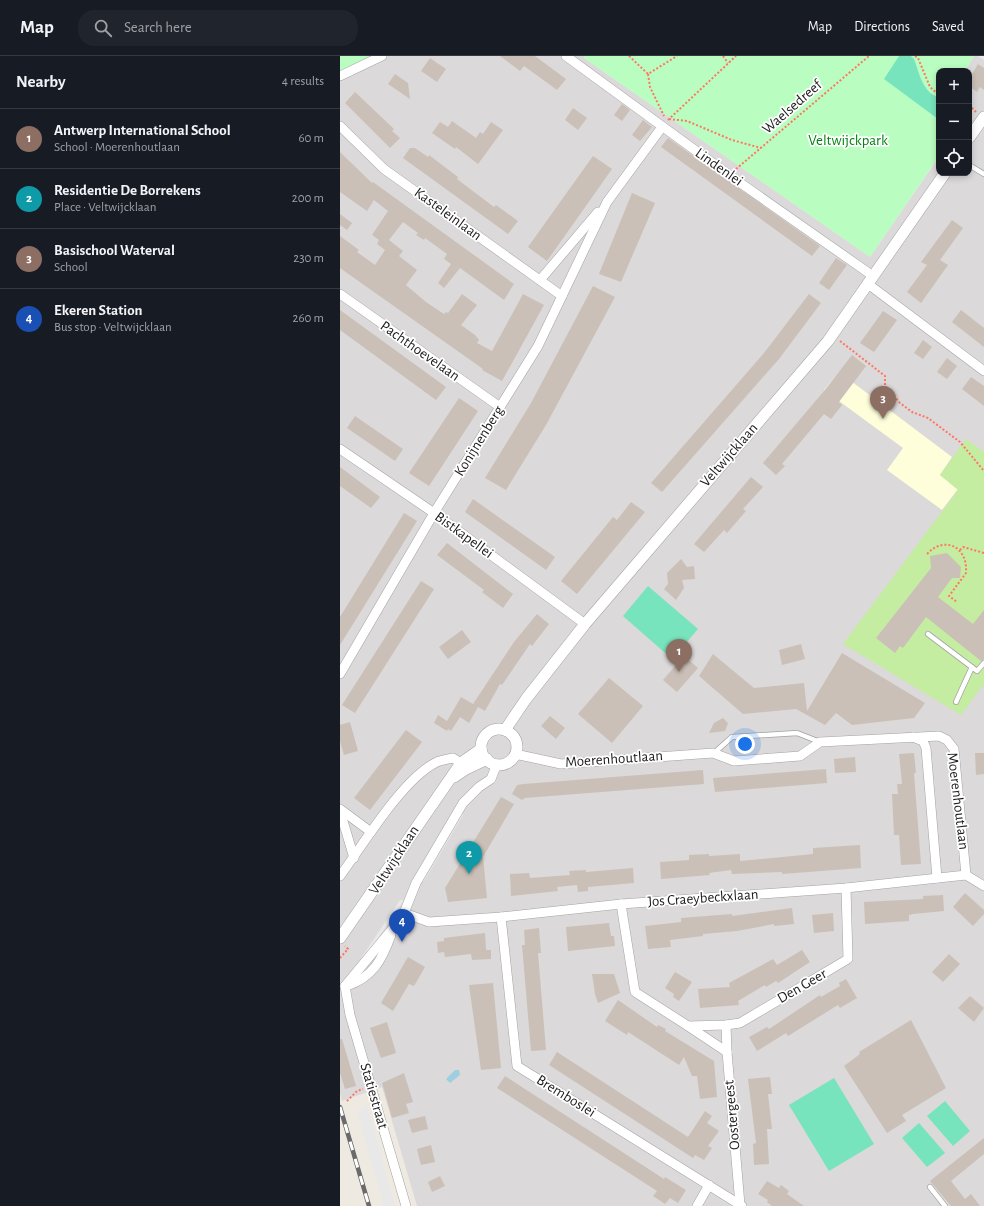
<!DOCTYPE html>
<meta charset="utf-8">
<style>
:root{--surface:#171b24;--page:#20242c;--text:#f1f3f6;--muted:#9ea1a6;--line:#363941;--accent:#8c9099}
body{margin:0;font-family:"Alegreya Sans",sans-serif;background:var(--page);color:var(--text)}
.controls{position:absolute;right:12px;top:12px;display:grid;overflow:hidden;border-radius:8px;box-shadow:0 2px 6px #0003}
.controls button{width:36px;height:36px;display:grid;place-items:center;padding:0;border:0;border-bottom:1px solid var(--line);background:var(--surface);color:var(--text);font:20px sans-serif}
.you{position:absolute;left:405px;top:688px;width:14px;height:14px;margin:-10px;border:3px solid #fff;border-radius:50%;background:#1a73e8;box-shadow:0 0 0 6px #1a73e833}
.badge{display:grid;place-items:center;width:26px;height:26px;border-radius:50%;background:var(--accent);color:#fff;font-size:13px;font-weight:700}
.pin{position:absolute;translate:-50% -33px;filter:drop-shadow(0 1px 2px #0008)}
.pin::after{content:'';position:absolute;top:21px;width:14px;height:12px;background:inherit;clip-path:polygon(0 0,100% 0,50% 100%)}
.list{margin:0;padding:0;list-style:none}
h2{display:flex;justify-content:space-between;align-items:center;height:52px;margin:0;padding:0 16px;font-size:17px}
h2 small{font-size:13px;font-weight:400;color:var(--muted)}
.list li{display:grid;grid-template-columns:26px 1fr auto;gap:12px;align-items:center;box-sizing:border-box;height:60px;padding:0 16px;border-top:1px solid var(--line)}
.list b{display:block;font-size:15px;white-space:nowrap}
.list p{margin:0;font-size:13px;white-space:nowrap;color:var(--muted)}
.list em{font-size:13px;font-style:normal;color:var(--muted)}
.icon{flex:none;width:22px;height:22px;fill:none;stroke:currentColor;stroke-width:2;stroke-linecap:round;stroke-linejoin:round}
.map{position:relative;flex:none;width:644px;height:1150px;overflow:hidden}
header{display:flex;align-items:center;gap:24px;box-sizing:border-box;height:56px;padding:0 20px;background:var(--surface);border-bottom:1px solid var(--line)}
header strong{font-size:19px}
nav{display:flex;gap:22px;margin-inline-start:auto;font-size:14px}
.search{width:280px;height:36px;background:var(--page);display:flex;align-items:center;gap:10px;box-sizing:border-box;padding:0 14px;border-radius:16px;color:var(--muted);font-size:15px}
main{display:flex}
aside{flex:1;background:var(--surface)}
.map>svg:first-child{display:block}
.residential{fill:#dbd9d9}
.education{fill:#feffda}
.grass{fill:#c5eda2}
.park{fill:#bafdc1}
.pitch{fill:#78e4bd}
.parking{fill:#e8e8e8}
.water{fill:#9ecfe0}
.building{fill:#cbc0b7}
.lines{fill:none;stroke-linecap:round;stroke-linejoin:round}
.service-casing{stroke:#a3a3a3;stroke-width:6}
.minor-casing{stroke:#a3a3a3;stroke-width:10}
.tertiary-casing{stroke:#a3a3a3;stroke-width:12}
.path{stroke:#ff7662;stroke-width:2;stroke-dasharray:2 2;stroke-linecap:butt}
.service{stroke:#fff;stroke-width:4.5}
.minor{stroke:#fff;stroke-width:9}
.tertiary{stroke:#fff;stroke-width:11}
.rail-casing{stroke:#6a6a6a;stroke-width:4.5}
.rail{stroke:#fff;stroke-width:3;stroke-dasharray:9;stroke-linecap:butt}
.labels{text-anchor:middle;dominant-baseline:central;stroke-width:3.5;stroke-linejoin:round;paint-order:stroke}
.street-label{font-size:15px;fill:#1c1c1c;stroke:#fff}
.park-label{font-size:15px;fill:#038211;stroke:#fff}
</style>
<header>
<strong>Map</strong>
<div class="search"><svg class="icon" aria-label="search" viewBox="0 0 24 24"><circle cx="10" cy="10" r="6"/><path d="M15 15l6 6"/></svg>Search here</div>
<nav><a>Map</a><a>Directions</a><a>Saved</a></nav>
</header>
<main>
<aside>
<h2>Nearby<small>4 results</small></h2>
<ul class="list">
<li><span class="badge" style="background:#8d6e63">1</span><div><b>Antwerp International School</b><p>School · Moerenhoutlaan</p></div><em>60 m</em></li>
<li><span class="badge" style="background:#0f9aa8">2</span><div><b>Residentie De Borrekens</b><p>Place · Veltwijcklaan</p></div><em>200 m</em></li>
<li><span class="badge" style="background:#8d6e63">3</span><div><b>Basischool Waterval</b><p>School</p></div><em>230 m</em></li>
<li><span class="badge" style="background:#1a4fb4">4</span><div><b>Ekeren Station</b><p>Bus stop · Veltwijcklaan</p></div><em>260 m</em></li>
</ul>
</aside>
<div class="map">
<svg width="644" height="1150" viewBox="0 0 644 1150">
<rect width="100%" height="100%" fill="#efeae1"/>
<path class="residential" d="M36,0H244V2L530,201L599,101V117H629V56L632,52L629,49V15H625L634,0H638L644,4V1150H77L42,1031L2,1045L0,1037V17Z"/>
<path class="education" d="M499,316L612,401L600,419L618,433L602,454L547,414L563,392L484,334Z"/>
<path class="grass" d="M626,383L644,396V628L621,659L503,588L618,434L600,419Z"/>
<g class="park">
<path d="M0,0H36L0,17Z"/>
<path d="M244,0H634L625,15H599V100L530,201L244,2Z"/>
</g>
<g class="pitch">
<path d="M559,0H571L574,3C579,16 583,38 599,41L598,63L544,23Z"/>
<path d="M308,530L358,573L332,603L283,560Z"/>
<path d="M494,1022L534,1088L489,1115L449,1049Z"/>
<path d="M605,1045L630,1075L613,1090L587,1060Z"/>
<path d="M579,1067L605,1097L587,1111L562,1082Z"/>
</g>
<g class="parking">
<path d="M122,756L123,759L84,825H80Z"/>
<path d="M60,844H64L22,906L21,902Z"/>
<path d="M27,1049L55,1150H44L17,1056Z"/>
</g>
<path class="water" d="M115,1014H119L120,1019L110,1027L106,1023Z"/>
<g class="building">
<path d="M160,0H195L226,23L217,34L184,10L180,15Z"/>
<path d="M90,2L106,13L97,26L81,15Z"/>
<path d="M638,8L644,12V34L640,31L637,36L629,30V23Z"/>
<path d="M55,18L68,27L70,43L48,28Z"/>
<path d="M15,36L54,73L52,75L60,82L50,92L5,47Z"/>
<path d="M282,48L290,54L282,65L274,59Z"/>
<path d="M233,52L247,62L238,74L225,64Z"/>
<path d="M303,64L312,71L300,85L292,79Z"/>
<path d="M112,65L136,82L140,76L143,78L151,66L163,74L138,108L116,91L115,93L92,77L100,66L108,71Z"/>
<path d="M328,82L480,190L472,200L321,91Z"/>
<path d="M70,92H75L88,101L89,99L118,121L117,123L154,151L156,149L178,165L168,178L63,102Z"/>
<path d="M0,96L32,127L33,126L174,228L164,244L120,212L104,232L98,227L111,208L104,203L107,198L85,182L84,184L76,179L78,177L63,166L49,184L63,195L59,200L77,214L66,229L86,246L104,258L106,256L108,257L122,238L137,249L121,269L135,279L139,284L137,287L152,295L183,238L204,249L162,325L142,314L143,313L0,212V180L19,194L17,196L35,209L45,194L37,188L39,184L32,179L48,155L34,144L27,155L0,136Z"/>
<path d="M253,100L272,113L207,205L188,191Z"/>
<path d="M292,137L315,147L281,226L259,218Z"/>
<path d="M0,158L12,167L7,174L0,169Z"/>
<path d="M612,164L623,172L600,204L608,209L581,247L567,236L587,209L581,206Z"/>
<path d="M496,202L507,209L489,234L479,227Z"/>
<path d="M253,230L275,241L206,369L166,434L145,422L191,347Z"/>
<path d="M469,238L481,247L439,303L322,436L311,427L424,297Z"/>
<path d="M0,254L106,331L96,344L0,274Z"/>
<path d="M621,254L644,272V291L612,266Z"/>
<path d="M543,255L557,264L534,296L520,287Z"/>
<path d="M583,284L592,291L583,303L574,297Z"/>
<path d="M512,299L526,310L499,346L502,349L491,363L484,358L442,408L445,410L436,419L423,407L484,335Z"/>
<path d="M607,302L617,310L607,323L597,316Z"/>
<path d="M631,321L644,330V350L622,333Z"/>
<path d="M119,342L138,355L89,430L69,417Z"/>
<path d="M15,360L63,393L55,405L7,372Z"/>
<path d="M0,411L40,441L31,452L0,430Z"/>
<path d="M411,421L423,431L403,453L406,455L387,477L384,474L364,496L354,488Z"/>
<path d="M133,443L215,501L206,514L125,456Z"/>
<path d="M291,446L305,456L237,538L221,525L273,461L277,464Z"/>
<path d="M64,457L77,465L0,589V561Z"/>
<path d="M107,487L173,538L163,552L142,536L144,534L97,499Z"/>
<path d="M607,497L621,511L620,522H612L598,541L633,568L644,554V603L641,605L586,561L563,592L560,590L555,597L536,582L591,512L590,500Z"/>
<path d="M341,503L347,511L354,510L355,523L342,524L344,532L336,544L324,533L328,528L327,517Z"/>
<path d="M81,525L94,533L15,657L2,649Z"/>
<path d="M197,558L209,568L192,590L190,588L162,629L160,628L145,655L138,651L129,667L120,661L111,675L108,673L107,675L94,667L98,659L107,665L121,641L133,648L174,586Z"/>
<path d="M122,574L131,586L108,603L99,591Z"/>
<path d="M461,588L465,603L442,609L439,594Z"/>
<path d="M502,597L585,647L574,662L512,669L496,657L485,669L456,653L403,658L359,620L373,598L414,632L464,627L467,655Z"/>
<path d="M344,600L358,612L337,636L323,624Z"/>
<path d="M269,622L303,650L272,687L238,658Z"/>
<path d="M210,660L225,672L216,683L201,670Z"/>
<path d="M383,662L388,667L385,675L369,677L374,667Z"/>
<path d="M10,666L18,695L4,699L0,685V669Z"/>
<path d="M66,674L82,686L30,754L14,742Z"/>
<path d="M574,697L576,717H574L581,808L561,809L559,779H554L552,738H558L557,728H562L559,698Z"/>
<path d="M635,697H644V718L636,719Z"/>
<path d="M515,701L516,716L495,717L494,703Z"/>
<path d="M486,713L487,727L375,736L373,722Z"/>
<path d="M363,714L364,728L185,742L182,744L172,738L177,729L184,728Z"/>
<path d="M161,741L174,748L143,801L147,842L108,846L105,832Z"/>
<path d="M520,789L521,812L442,818V816L392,818L391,814L369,817L370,819L321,823L320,806L349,804V799L369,798V800L400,798V805L473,798V792Z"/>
<path d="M293,812L294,827L248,831V835L238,836L237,829L217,831L218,835L171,840L170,818L189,817L190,822L230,819L229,815L246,814V816Z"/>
<path d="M625,837L644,854V858L633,870L613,851Z"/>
<path d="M603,839L604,855L573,858L569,859V865L525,868L524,846L583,843V840Z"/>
<path d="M452,852L454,868L434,870V868L397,875L363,878V880L330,884L331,891L308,893L305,870L341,866V862L392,858V860Z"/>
<path d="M493,857L494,875L474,877L472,859Z"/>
<path d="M269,867L271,880H274L275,890L228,895L226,871Z"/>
<path d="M199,872L201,897H198L206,994L191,995L182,889H185L184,874Z"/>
<path d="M145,877L146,894H151V903L132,904L131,898L105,901L104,896L98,897L97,886L104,885V882Z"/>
<path d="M462,894L470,906L438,927L436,925L426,931L425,929L398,945L399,949L360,952L358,933L390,931L389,927L433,903L437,909Z"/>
<path d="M609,898L620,908L603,926L592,916Z"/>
<path d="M68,901L85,911L74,930L69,928L53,955L41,947Z"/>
<path d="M335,916L352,926L339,945L333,941L334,938L325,932Z"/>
<path d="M252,918H274L280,937L258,947L255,938Z"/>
<path d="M506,923L517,942L500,952L498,949L448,980L446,977L417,995L409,981L427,971L429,973L480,939L481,941L500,930L499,927Z"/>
<path d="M153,927L161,1012L141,1014L129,929Z"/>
<path d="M630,940L644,952L634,966L618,952Z"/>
<path d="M278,944L317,971L318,969L326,973L325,975L374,1005L377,1041L360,1043L357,1020H352L344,1001L339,1009L288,976L287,979L265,965Z"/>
<path d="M571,964L606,1032L562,1059L566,1065L547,1077L504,1010L520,998L519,996Z"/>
<path d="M47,966L56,997L41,1002L30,972Z"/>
<path d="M0,983H2L16,1030L5,1033L0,1017Z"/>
<path d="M217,996L348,1081L365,1055L372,1060L367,1067L379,1075L368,1090L372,1092L364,1104L355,1099L353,1102L209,1009Z"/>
<path d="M64,1017L73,1046L66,1048L69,1057L52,1062L42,1027Z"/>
<path d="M165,1020L324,1123L325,1121L346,1134L338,1147L330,1142L325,1148L313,1140L317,1135L157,1032Z"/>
<path d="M430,1021L432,1038H428L432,1073H427L429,1108L414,1109L413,1088L416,1087L408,1023Z"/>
<path d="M85,1060L88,1073L72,1077L68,1064Z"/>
<path d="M644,1082V1098L611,1125L625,1143L631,1138L640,1150H611L590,1125Z"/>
<path d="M91,1089L95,1106L81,1109L77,1093Z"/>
<path d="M100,1120L105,1130L92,1136L88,1126Z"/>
<path d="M427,1125L439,1132L441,1129L449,1135L447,1138L464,1150H432L427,1146L428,1144L418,1138Z"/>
</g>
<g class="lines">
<g class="service-casing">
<g id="service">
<path d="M629,109L644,118"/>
<path d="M588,578L637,615L644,607"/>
<path d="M616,646L632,611"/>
<path d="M374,697L392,681L457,677L480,686"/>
<path d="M590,1131L605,1150"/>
</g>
</g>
<g class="minor-casing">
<g id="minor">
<path d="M226,0L389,119L533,220"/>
<path d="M0,20L42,0"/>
<path d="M0,70L44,113L222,240"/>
<path d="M200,224L258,156"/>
<path d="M528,228L644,315"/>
<path d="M0,238L160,351"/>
<path d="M0,393L94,457L245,568"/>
<path d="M0,618L94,457L198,290L267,146L322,71"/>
<path d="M573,681L583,685L586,692L597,822"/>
<path d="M175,698L221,708L373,697L394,705L460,700L480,686L599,680L607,684L614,693L626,819"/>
<path d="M0,753L31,776"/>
<path d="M0,755L14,802"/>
<path d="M0,820C23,789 62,724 95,707C100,704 107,703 113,702L121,707"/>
<path d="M281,848L295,936L348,970L386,969L400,967L508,903L506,832"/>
<path d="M64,857L89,866L161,861L281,848L506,832L626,819L644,830"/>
<path d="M161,861L177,1010L402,1150"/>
<path d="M5,930L54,871L64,857L76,827L123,747L139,731L151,723L157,708"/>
<path d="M5,930L10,959L66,1150"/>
<path d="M7,930C33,921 42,904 51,879"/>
<path d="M386,969L387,996L400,1149"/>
<path d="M348,970L387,996"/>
<path d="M357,1150L369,1129"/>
</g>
</g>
<g class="tertiary-casing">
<g id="tertiary">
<path d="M629,82L644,61"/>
<circle cx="159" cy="691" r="18"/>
<path d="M165,674L186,643L245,568L488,285L605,117"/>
<path d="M114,721L126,713L147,703"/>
<path d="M0,882L121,707L141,693"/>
</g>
</g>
<g class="path">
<path d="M289,0L308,18L337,0"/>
<path d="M383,0L388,7"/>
<path d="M575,0L578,2L590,31L599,39"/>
<path d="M308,18L310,31L324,60"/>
<path d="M629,49L636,56"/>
<path d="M329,63L347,65L392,84L421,92"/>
<path d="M328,64L396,0"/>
<path d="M396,113L529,0"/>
<path d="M500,285L545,320V330L560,347L572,356L588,362L620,386L644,415"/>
<path d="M620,494L623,491L644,497"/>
<path d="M587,498C605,479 628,491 626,517L609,540L617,546"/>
<path d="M0,902L8,893L5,890"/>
<path d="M7,1045L17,1035L23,1033"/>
</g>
<use href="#service" class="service"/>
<use href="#minor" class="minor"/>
<use href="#tertiary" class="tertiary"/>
<g class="rail-casing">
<path id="rail" d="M0,1051L29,1150"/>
</g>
<use href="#rail" class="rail"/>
</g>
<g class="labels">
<g class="street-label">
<text transform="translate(452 51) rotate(-41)">Waelsedreef</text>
<text transform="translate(379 111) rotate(35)">Lindenlei</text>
<text transform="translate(108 158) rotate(36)">Kasteleinlaan</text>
<text transform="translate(80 295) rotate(35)">Pachthoevelaan</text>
<text transform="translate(139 385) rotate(-58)">Konijnenberg</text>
<text transform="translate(389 399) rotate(-49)">Veltwijcklaan</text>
<text transform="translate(124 479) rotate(36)">Bistkapellei</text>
<text transform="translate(274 703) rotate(-4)">Moerenhoutlaan</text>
<text transform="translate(618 745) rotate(83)">Moerenhoutlaan</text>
<text transform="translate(54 804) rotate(-57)">Veltwijcklaan</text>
<text transform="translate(363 842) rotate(-4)">Jos Craeybeckxlaan</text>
<text transform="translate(462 930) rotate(-30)">Den Geer</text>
<text transform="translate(34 1040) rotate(74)">Statiestraat</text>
<text transform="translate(226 1040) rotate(32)">Bremboslei</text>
<text transform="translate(392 1059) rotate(-95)">Oostergeest</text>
</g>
<g class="park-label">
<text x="508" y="84">Veltwijckpark</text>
</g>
</g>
</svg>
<div class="controls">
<button>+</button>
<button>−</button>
<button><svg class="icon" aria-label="locate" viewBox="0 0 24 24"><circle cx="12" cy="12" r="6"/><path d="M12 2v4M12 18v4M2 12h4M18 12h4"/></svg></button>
</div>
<div class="you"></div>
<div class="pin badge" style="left:339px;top:616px;background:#8d6e63">1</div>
<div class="pin badge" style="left:129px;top:818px;background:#0f9aa8">2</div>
<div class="pin badge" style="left:543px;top:363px;background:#8d6e63">3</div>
<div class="pin badge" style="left:62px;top:886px;background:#1a4fb4">4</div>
</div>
</main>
